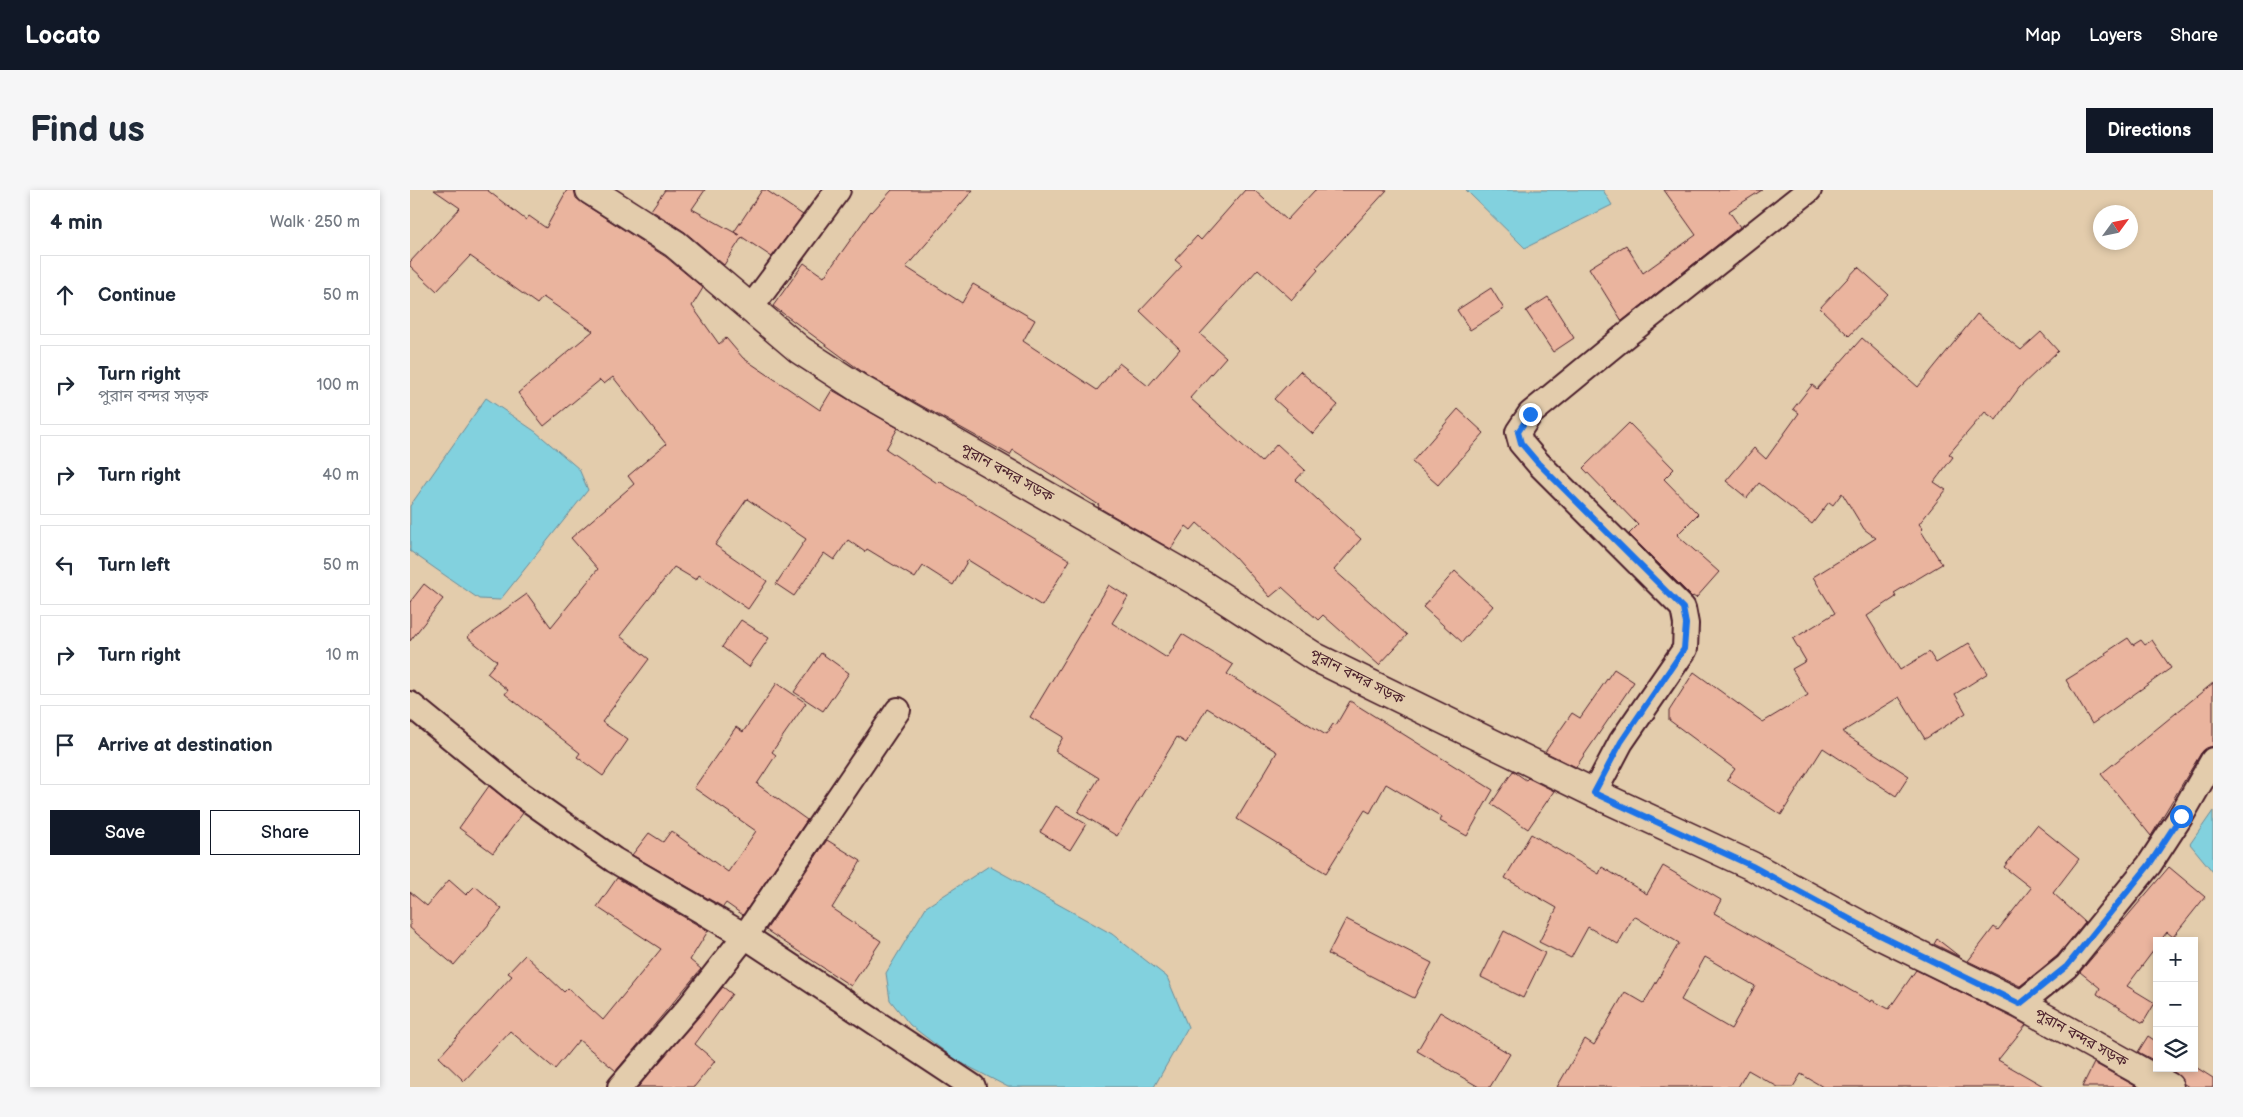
<!DOCTYPE html>
<meta charset="utf-8">
<style>
:root{--surface:#fff;--page:#f6f6f7;--text:#1f2937;--muted:#747a83;--line:#e0e1e3;--accent:#111827}
body{margin:0;font-family:"Balsamiq Sans","Noto Sans Bengali",sans-serif;background:var(--page);color:var(--text)}
.controls{position:absolute;right:15px;bottom:15px;display:grid;overflow:hidden;border-radius:0px;box-shadow:0 2px 8px #0003}
.controls button{width:45px;height:45px;display:grid;place-items:center;padding:0;border:0;border-bottom:1px solid var(--line);background:var(--surface);color:var(--text);font:25px sans-serif}
.compass{position:absolute;left:1683px;top:15px;width:45px;height:45px;border-radius:50%;background:var(--surface);box-shadow:0 2px 8px #0003;rotate:57deg}
.stop{position:absolute;width:15px;height:15px;margin:-11px;border:4px solid #1a73e8;border-radius:50%;background:#fff}
.stop.end{background:#1a73e8;border-color:#fff;box-shadow:0 1px 5px #0008}
.list{margin:0;padding:0;list-style:none}
h2{display:flex;justify-content:space-between;align-items:center;height:65px;margin:0;padding:0 20px;font-size:21px}
h2 small{font-size:16px;font-weight:400;color:var(--muted)}
.list li{display:grid;grid-template-columns:32px 1fr auto;gap:15px;align-items:center;box-sizing:border-box;height:80px;margin:0 10px 10px;padding:0 10px;border:1px solid var(--line);border-radius:0px}
.list b{display:block;font-size:19px;white-space:nowrap}
.list p{margin:0;font-size:16px;white-space:nowrap;color:var(--muted)}
.list em{font-size:16px;font-style:normal;color:var(--muted)}
.actions{display:flex;gap:10px;padding:15px 20px}
.actions a{flex:1;padding:11px 0;border:1px solid var(--accent);border-radius:0px;text-align:center;font-size:18px;color:var(--accent)}
.actions .main{background:var(--accent);color:#fff}
.icon{flex:none;width:28px;height:28px;fill:none;stroke:currentColor;stroke-width:2;stroke-linecap:round;stroke-linejoin:round}
.map{position:relative;flex:none;width:1803px;height:897px;overflow:hidden;border-radius:0px}
header{display:flex;align-items:center;gap:30px;box-sizing:border-box;height:70px;padding:0 25px;background:var(--accent);color:#fff}
header strong{font-size:24px}
nav{display:flex;gap:28px;margin-inline-start:auto;font-size:18px}
.intro{display:flex;align-items:center;justify-content:space-between;box-sizing:border-box;height:120px;padding:0 30px}
h1{margin:0;font-size:35px}
.button{padding:12px 22px;border-radius:0px;background:var(--accent);color:#fff;font-size:18px;font-weight:700}
main{display:flex;gap:30px;padding:0 30px}
aside{flex:1;background:var(--surface);border-radius:0px;box-shadow:0 2px 8px #0003}
.map>svg:first-child{display:block}
.water{fill:#82d1de;stroke:#6c8a96}
.building{fill:#eab49e;stroke:#4a1f2b;fill-rule:evenodd}
.lines{fill:none;stroke-linecap:round;stroke-linejoin:round}
.minor-casing{stroke:#4a1f2b;stroke-width:28}
.tertiary-casing{stroke:#4a1f2b;stroke-width:31}
.minor{stroke:#e3ccac;stroke-width:24}
.tertiary{stroke:#e3ccac;stroke-width:28}
.route{stroke:#1a73e8;stroke-width:6}
.labels{text-anchor:middle;dominant-baseline:central;stroke-width:4;stroke-linejoin:round;paint-order:stroke}
.street-label{font-size:15px;fill:#4a1f2b;stroke:#e3ccac}
</style>
<header>
<strong>Locato</strong>
<nav><a>Map</a><a>Layers</a><a>Share</a></nav>
</header>
<div class="intro"><h1>Find us</h1><a class="button">Directions</a></div>
<main>
<aside>
<h2>4 min<small>Walk · 250 m</small></h2>
<ul class="list">
<li><svg class="icon" aria-label="ahead" viewBox="0 0 24 24"><path d="M12 20V5M6 11l6-6 6 6"/></svg><div><b>Continue</b></div><em>50 m</em></li>
<li><svg class="icon" aria-label="right" viewBox="0 0 24 24"><path d="M7 20v-9h11M14 6l5 5-5 5"/></svg><div><b>Turn right</b><p>পুরান বন্দর সড়ক</p></div><em>100 m</em></li>
<li><svg class="icon" aria-label="right" viewBox="0 0 24 24"><path d="M7 20v-9h11M14 6l5 5-5 5"/></svg><div><b>Turn right</b></div><em>40 m</em></li>
<li><svg class="icon" aria-label="left" viewBox="0 0 24 24"><path d="M17 20v-9H6M10 6l-5 5 5 5"/></svg><div><b>Turn left</b></div><em>50 m</em></li>
<li><svg class="icon" aria-label="right" viewBox="0 0 24 24"><path d="M7 20v-9h11M14 6l5 5-5 5"/></svg><div><b>Turn right</b></div><em>10 m</em></li>
<li><svg class="icon" aria-label="arrive" viewBox="0 0 24 24"><path d="M6 21V4h12l-3 4 3 4H6"/></svg><div><b>Arrive at destination</b></div></li>
</ul>
<div class="actions"><a class="main">Save</a><a>Share</a></div>
</aside>
<div class="map">
<svg width="1803" height="897" viewBox="0 0 1803 897">
<rect width="100%" height="100%" fill="#e3ccac"/>
<filter id="ink" filterUnits="userSpaceOnUse"><feTurbulence type="fractalNoise" baseFrequency=".02" numOctaves="2"/><feDisplacementMap in="SourceGraphic" scale="10" xChannelSelector="R" yChannelSelector="G"/><feConvolveMatrix kernelMatrix="1 2 1 2 8 2 1 2 1" color-interpolation-filters="sRGB"/></filter>
<g filter="url(#ink)">
<g class="water">
<path d="M1056,0H1193L1202,15L1115,58Z"/>
<path d="M76,208L126,242L169,279L178,300L90,410L69,409L0,361V316Z"/>
<path d="M1803,621V682L1780,654Z"/>
<path d="M579,676L702,744L757,787L778,837L744,897H598L546,870L500,835L480,810L476,783L516,717Z"/>
</g>
<g class="building">
<path d="M24,0H77L116,30L119,26L136,38L157,0H164L166,8L172,13L256,67L293,98L282,116L309,154L316,148L333,168L410,220L422,200L488,238L476,259L527,293L529,291L660,370L632,416L558,370L543,395L513,376L505,388L457,359L455,362L438,350L424,370L414,363L384,406L366,394L396,349L337,309L305,355L357,391L338,419L289,385L286,390L264,377L210,446L239,469L192,532L218,550L193,586L167,567L170,563L95,504L98,500L77,483L87,471L57,447L117,404L141,437L188,379L161,348L224,294L218,286L256,254L203,187L194,194L190,190L134,236L108,203L183,141L133,107L127,114L60,66L27,101L0,76V72L50,18Z"/>
<path d="M255,0H295L282,19L329,45L324,42L352,0H356L393,25L362,67L332,47L314,75L275,42L241,20Z"/>
<path d="M482,0H563L496,77L552,113L563,94L625,130L613,151L687,200L709,173L738,196L770,159L730,121L772,76L765,70L787,46L791,50L835,0H844L877,30L905,0H977L906,78L908,80L882,110L848,79L790,144L816,167L780,208L851,272L867,254L895,280L886,290L951,349L924,380L997,445L969,475L913,425L908,430L872,397L860,407L825,367L787,333L781,340L776,336L761,359L688,317L689,315L603,260L600,265L458,186L363,116L394,73L414,87L461,21L462,22Z"/>
<path d="M1254,0H1352L1319,21L1330,37L1212,131L1179,78L1216,55L1233,83L1286,45Z"/>
<path d="M1448,77L1478,104L1439,146L1410,118Z"/>
<path d="M1081,98L1094,119L1060,140L1047,120Z"/>
<path d="M1138,107L1164,148L1143,162L1116,121Z"/>
<path d="M1567,124L1611,160L1631,142L1648,161L1609,198L1586,230L1575,222L1539,264L1543,267L1524,292L1536,300L1509,334L1513,339L1511,341L1532,374L1484,403L1486,407L1457,426L1490,480L1519,462L1526,473L1559,453L1578,483L1545,504L1556,523L1515,549L1489,507L1432,542L1499,586L1486,606L1413,558L1371,625L1317,590L1325,579L1259,530V521L1284,482L1353,532L1398,505L1382,479L1396,471L1383,449L1425,423L1403,387L1466,348L1454,339L1432,303L1423,315L1419,312L1402,334L1349,293L1337,308L1316,291L1344,258L1356,269L1389,223L1383,219L1402,195L1407,199L1452,148L1508,197Z"/>
<path d="M890,181L928,215L903,244L864,209Z"/>
<path d="M1048,219L1074,243L1028,295L1002,272Z"/>
<path d="M1219,233L1264,279L1254,289L1288,324L1267,345L1309,382L1286,408L1283,406L1282,407L1219,344L1228,335L1173,278Z"/>
<path d="M1045,381L1083,416L1052,452L1013,417Z"/>
<path d="M14,394L33,409L0,451V412Z"/>
<path d="M699,395L718,407L702,433L757,468L772,444L823,475L817,484L916,545L923,534L926,535L940,511L1083,600L1057,646L1030,631L1032,627L976,594L960,623L955,620L916,683L827,629L867,562L797,518L776,553L767,547L707,646L668,622L689,588L645,561L653,547L620,527Z"/>
<path d="M331,430L359,448L339,477L312,457Z"/>
<path d="M1718,448L1723,455L1731,450L1735,455L1742,450L1761,478L1682,534L1656,490L1696,465L1695,463Z"/>
<path d="M411,463L439,483L413,521L384,502Z"/>
<path d="M1204,479L1224,492L1166,577L1135,562L1162,523L1170,528Z"/>
<path d="M367,493L396,513L362,562L366,565L347,594L397,630L333,725L316,713L313,717L222,665L239,643L253,652L261,641L318,682L346,641L284,598L326,537L333,542Z"/>
<path d="M1803,493V556L1797,558L1791,563L1741,646L1691,584Z"/>
<path d="M1103,581L1116,590L1118,588L1144,601L1118,639L1081,614Z"/>
<path d="M79,596L113,623L83,663L49,638Z"/>
<path d="M646,616L676,634L660,660L630,642Z"/>
<path d="M1627,635L1669,669L1643,703L1675,732L1647,766L1610,796L1558,771L1584,737L1588,740L1621,698L1594,677Z"/>
<path d="M1121,644L1189,684L1192,677L1237,704L1253,676L1311,710L1304,723L1461,812L1462,810L1479,819L1506,780L1603,828L1616,835L1588,870L1635,897H1413L1391,884L1383,897H1368L1338,880L1328,897H1147L1175,849L1184,855L1215,802L1234,813L1269,753L1224,726L1208,754L1178,737L1161,768L1129,752L1147,718L1095,688ZM1295,767L1345,796L1321,839L1271,810Z"/>
<path d="M417,650L451,671L422,718L471,751L441,796L356,740Z"/>
<path d="M1759,677L1795,707L1763,747L1757,742L1750,751H1747V756L1717,796L1745,813L1733,833L1687,804L1690,798L1670,782Z"/>
<path d="M207,688L298,741L280,770L291,779L206,881L169,850L145,879L100,841L54,891L29,867L102,786L98,783L115,765L154,802L158,798L193,830L251,759L187,717Z"/>
<path d="M39,690L56,705L65,696L92,719L44,775L0,738V702L17,716Z"/>
<path d="M936,729L1022,773L1004,808L918,764Z"/>
<path d="M1094,741L1135,763L1113,808L1071,787Z"/>
<path d="M1527,749L1550,767L1524,754Z"/>
<path d="M313,797L322,804L285,854L305,871L284,897H228Z"/>
<path d="M1030,822L1100,864L1080,897H1069L1007,861Z"/>
<path d="M1738,846L1747,852V872L1728,862Z"/>
<path d="M1684,873L1727,897H1672Z"/>
<path d="M1784,876L1803,888V897H1779L1774,894L1767,884L1757,878H1784Z"/>
</g>
<g class="lines">
<g class="minor-casing">
<g id="minor">
<path d="M340,119L428,0"/>
<path d="M0,514L109,603L204,670L335,746L488,520"/>
<path d="M1184,603L1211,552L1275,459L1276,434L1273,418L1128,273L1111,253L1108,242L1120,224L1215,146L1399,0"/>
<path d="M1610,814L1657,776L1739,675L1771,626L1803,570"/>
<path d="M210,897L281,815L335,746L563,897"/>
</g>
</g>
<g class="tertiary-casing">
<path id="tertiary" d="M180,0L265,54L390,160L450,199L793,395L905,467L1184,603L1342,676L1469,745L1610,814L1759,897"/>
</g>
<use href="#minor" class="minor"/>
<use href="#tertiary" class="tertiary"/>
</g>
</g>
<g class="lines" filter="url(#ink)">
<path class="route" d="M1120,224L1108,242L1111,253L1128,273L1273,418L1276,434L1274,459L1211,552L1184,603L1342,676L1469,745L1610,814L1657,776L1739,675L1771,626"/>
</g>
<g class="labels">
<g class="street-label">
<text transform="translate(597 283) rotate(29)">পুরান বন্দর সড়ক</text>
<text transform="translate(947 487) rotate(27)">পুরান বন্দর সড়ক</text>
<text transform="translate(1671 848) rotate(29)">পুরান বন্দর সড়ক</text>
</g>
</g>
</svg>
<div class="controls">
<button>+</button>
<button>−</button>
<button><svg class="icon" aria-label="layers" viewBox="0 0 24 24"><path d="M12 4l9 5-9 5-9-5zM3 14l9 5 9-5"/></svg></button>
</div>
<svg class="compass" viewBox="-18 -18 36 36"><path d="M0-13l5 13h-10z" fill="#e53935"/><path d="M0 13l5-13h-10z" fill="#747a83"/></svg>
<div class="stop" style="left:1771px;top:626px"></div>
<div class="stop end" style="left:1120px;top:224px"></div>
</div>
</main>
